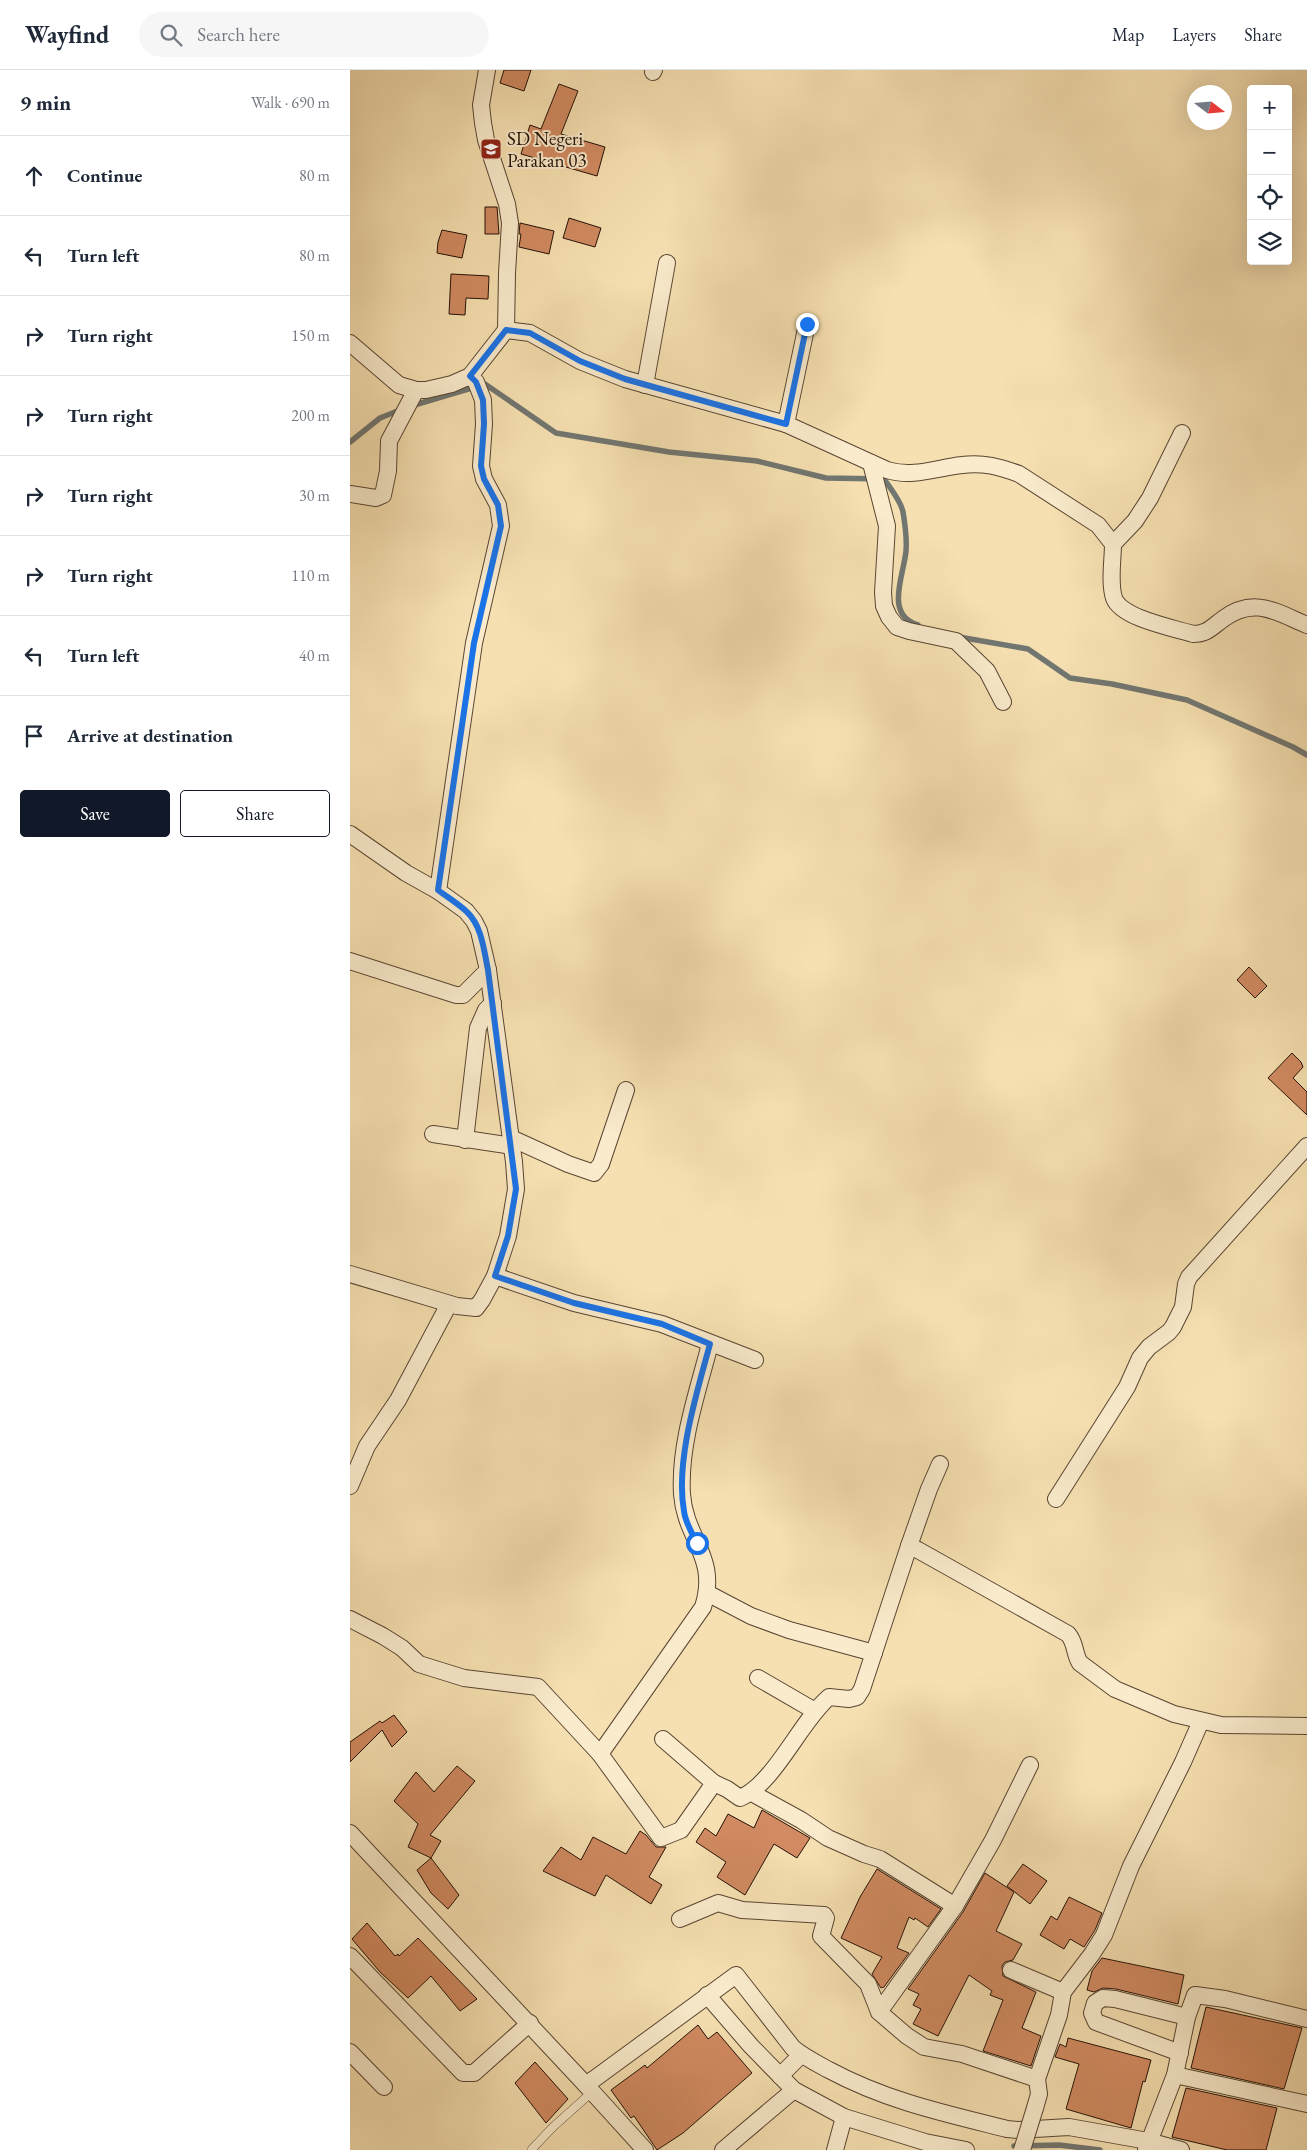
<!DOCTYPE html>
<meta charset="utf-8">
<style>
:root{--surface:#fff;--page:#f6f6f7;--text:#1f2937;--muted:#747a83;--line:#e0e1e3;--accent:#111827}
body{margin:0;font-family:"EB Garamond",serif;background:var(--page);color:var(--text)}
.controls{position:absolute;right:15px;top:15px;display:grid;overflow:hidden;border-radius:5px;box-shadow:0 5px 20px #0002}
.controls button{width:45px;height:45px;display:grid;place-items:center;padding:0;border:0;border-bottom:1px solid var(--line);background:var(--surface);color:var(--text);font:25px sans-serif}
.compass{position:absolute;left:837px;top:15px;width:45px;height:45px;border-radius:50%;background:var(--surface);box-shadow:0 5px 20px #0002;rotate:106deg}
.stop{position:absolute;width:15px;height:15px;margin:-11px;border:4px solid #1a73e8;border-radius:50%;background:#fff}
.stop.end{background:#1a73e8;border-color:#fff;box-shadow:0 1px 5px #0008}
.list{margin:0;padding:0;list-style:none}
h2{display:flex;justify-content:space-between;align-items:center;height:65px;margin:0;padding:0 20px;font-size:21px}
h2 small{font-size:16px;font-weight:400;color:var(--muted)}
.list li{display:grid;grid-template-columns:32px 1fr auto;gap:15px;align-items:center;box-sizing:border-box;height:80px;padding:0 20px;border-top:1px solid var(--line)}
.list b{display:block;font-size:19px;white-space:nowrap}
.list em{font-size:16px;font-style:normal;color:var(--muted)}
.actions{display:flex;gap:10px;padding:15px 20px}
.actions a{flex:1;padding:11px 0;border:1px solid var(--accent);border-radius:5px;text-align:center;font-size:18px;color:var(--accent)}
.actions .main{background:var(--accent);color:#fff}
.icon{flex:none;width:28px;height:28px;fill:none;stroke:currentColor;stroke-width:2;stroke-linecap:round;stroke-linejoin:round}
.map{position:relative;flex:none;width:957px;height:2080px;overflow:hidden}
header{display:flex;align-items:center;gap:30px;box-sizing:border-box;height:70px;padding:0 25px;background:var(--surface);border-bottom:1px solid var(--line)}
header strong{font-size:24px}
nav{display:flex;gap:28px;margin-inline-start:auto;font-size:18px}
.search{width:350px;height:45px;background:var(--page);display:flex;align-items:center;gap:12px;box-sizing:border-box;padding:0 18px;border-radius:28px;color:var(--muted);font-size:19px}
main{display:flex}
aside{flex:1;background:var(--surface)}
.map>svg:first-child{display:block}
.lines{fill:none;stroke-linecap:round;stroke-linejoin:round}
.stream{stroke:#717671;stroke-width:5.5}
.building{fill:#d18a61;stroke:#251107}
.lane-casing{stroke:#594532;stroke-width:9}
.street-casing{stroke:#594532;stroke-width:18}
.lane{stroke:#f9ebcc;stroke-width:8}
.street{stroke:#f9ebcc;stroke-width:16}
.street-bridge-casing{stroke:#594532;stroke-width:18;stroke-linecap:butt}
.street-bridge{stroke:#f9ebcc;stroke-width:16}
.route{stroke:#1a73e8;stroke-width:6}
.labels{text-anchor:middle;dominant-baseline:central;stroke-width:4;stroke-linejoin:round;paint-order:stroke}
.poi-label{font-size:19px;fill:#251107;stroke:#f9ebcc;text-anchor:start}
</style>
<header>
<strong>Wayfind</strong>
<div class="search"><svg class="icon" aria-label="search" viewBox="0 0 24 24"><circle cx="10" cy="10" r="6"/><path d="M15 15l6 6"/></svg>Search here</div>
<nav><a>Map</a><a>Layers</a><a>Share</a></nav>
</header>
<main>
<aside>
<h2>9 min<small>Walk · 690 m</small></h2>
<ul class="list">
<li><svg class="icon" aria-label="ahead" viewBox="0 0 24 24"><path d="M12 20V5M6 11l6-6 6 6"/></svg><div><b>Continue</b></div><em>80 m</em></li>
<li><svg class="icon" aria-label="left" viewBox="0 0 24 24"><path d="M17 20v-9H6M10 6l-5 5 5 5"/></svg><div><b>Turn left</b></div><em>80 m</em></li>
<li><svg class="icon" aria-label="right" viewBox="0 0 24 24"><path d="M7 20v-9h11M14 6l5 5-5 5"/></svg><div><b>Turn right</b></div><em>150 m</em></li>
<li><svg class="icon" aria-label="right" viewBox="0 0 24 24"><path d="M7 20v-9h11M14 6l5 5-5 5"/></svg><div><b>Turn right</b></div><em>200 m</em></li>
<li><svg class="icon" aria-label="right" viewBox="0 0 24 24"><path d="M7 20v-9h11M14 6l5 5-5 5"/></svg><div><b>Turn right</b></div><em>30 m</em></li>
<li><svg class="icon" aria-label="right" viewBox="0 0 24 24"><path d="M7 20v-9h11M14 6l5 5-5 5"/></svg><div><b>Turn right</b></div><em>110 m</em></li>
<li><svg class="icon" aria-label="left" viewBox="0 0 24 24"><path d="M17 20v-9H6M10 6l-5 5 5 5"/></svg><div><b>Turn left</b></div><em>40 m</em></li>
<li><svg class="icon" aria-label="arrive" viewBox="0 0 24 24"><path d="M6 21V4h12l-3 4 3 4H6"/></svg><div><b>Arrive at destination</b></div></li>
</ul>
<div class="actions"><a class="main">Save</a><a>Share</a></div>
</aside>
<div class="map">
<svg width="957" height="2080" viewBox="0 0 957 2080">
<rect width="100%" height="100%" fill="#f6e0b1"/>
<filter id="stains"><feTurbulence type="fractalNoise" baseFrequency=".004" numOctaves="4"/><feColorMatrix values="0 0 0 0 .2 0 0 0 0 .09 0 0 0 0 .02 0 0 0 .5 -.17"/></filter>
<radialGradient id="worn" r=".72"><stop offset=".6" stop-color="#630" stop-opacity="0"/><stop offset="1" stop-color="#630" stop-opacity=".3"/></radialGradient>
<g class="lines">
<g class="stream">
<path d="M61,336L135,314L206,363L319,382L407,391L476,408L534,409C540,418 551,431 553,442C555,454 557,469 556,481C554,505 534,545 568,555"/>
<path d="M0,372L30,348L50,340"/>
<path d="M609,567L678,579L720,608L762,614L837,630L943,677L957,685"/>
<path d="M664,2076L709,2075L750,2080"/>
</g>
</g>
<g class="building">
<path d="M154,0H181L174,21L150,13Z"/>
<path d="M209,14L228,21L211,64L255,77L247,106L171,84L180,55L191,59Z"/>
<path d="M135,137H147L149,164H135Z"/>
<path d="M219,148L251,158L245,177L213,168Z"/>
<path d="M170,153L204,161L199,184L169,177L171,164H169Z"/>
<path d="M92,160L117,165L112,188L87,183L88,172Z"/>
<path d="M101,204L139,206L138,229L116,228L115,245L99,244Z"/>
<path d="M899,897L917,916L905,928L887,910Z"/>
<path d="M942,983L951,992L953,997L943,1008L957,1022V1045L918,1008Z"/>
<path d="M44,1645L57,1662L42,1677L32,1660L0,1692V1672L30,1651L32,1653Z"/>
<path d="M107,1696L125,1711L80,1765L91,1771L81,1788L58,1777L68,1754L44,1731L66,1702L84,1722Z"/>
<path d="M412,1740L460,1768L447,1788L424,1774L395,1825L367,1807L376,1792L346,1772L355,1758L366,1766L378,1744L404,1758Z"/>
<path d="M290,1761L296,1765L306,1777H316L299,1807L312,1815L301,1834L256,1805L245,1826L193,1801L211,1777L231,1790L243,1767L276,1784Z"/>
<path d="M81,1788L109,1825L98,1839L81,1823L67,1800Z"/>
<path d="M673,1794L697,1811L680,1834L657,1816Z"/>
<path d="M527,1799L591,1839L578,1857L565,1848L564,1850L559,1847L547,1878L559,1883L534,1917L531,1918L522,1904L532,1887L491,1868L510,1827Z"/>
<path d="M635,1803L664,1822L646,1861L672,1874L663,1890L655,1892L652,1896L653,1906L686,1922L672,1958L691,1966L681,1996L633,1981L653,1930L640,1925L642,1921L619,1905L588,1966L563,1954L571,1939L563,1935L569,1924L558,1919L613,1842Z"/>
<path d="M719,1827L752,1843L745,1860L734,1877L720,1869L714,1879L690,1865L701,1846L707,1850Z"/>
<path d="M17,1853L45,1886L48,1884L49,1886L68,1868L127,1929L110,1941L81,1906L58,1928L30,1902L2,1869Z"/>
<path d="M752,1888L834,1905L828,1934L766,1919L753,1918L744,1922L737,1920L742,1901Z"/>
<path d="M856,1937L952,1958L934,2019L841,1998Z"/>
<path d="M348,1955L358,1969L367,1962L402,2003L333,2063L307,2080L284,2046L281,2048L261,2020L295,1995L297,1998Z"/>
<path d="M718,1968L801,1990L795,2012L793,2011L781,2058L716,2039L729,1994L705,1987L710,1974L716,1977Z"/>
<path d="M185,1992L218,2029L196,2053L165,2013Z"/>
<path d="M836,2018L927,2038L916,2080H877L822,2067Z"/>
</g>
<g class="lines">
<g class="lane-casing">
<path id="lane" d="M182,2079L203,2057L242,2022"/>
</g>
<g class="street-casing">
<g id="street">
<path d="M137,0L131,35L133,53L136,70L157,134L160,153L157,203L156,260"/>
<path d="M303,2L304,0"/>
<path d="M0,273L49,315L66,320H76L102,314L120,306L156,260L180,263L230,291L275,309L436,354L537,400C563,408 586,398 612,395C633,392 650,397 669,404L748,455L763,474C763,490 759,512 764,528C771,548 823,558 843,564C857,564 862,557 873,549C904,526 926,542 957,555"/>
<path d="M295,315L317,193"/>
<path d="M436,354L457,254"/>
<path d="M521,393L537,456L533,522L534,536L539,547L547,557L559,561L606,571L637,601L653,632"/>
<path d="M0,424L26,428L33,425L38,401L39,371L66,320"/>
<path d="M763,474L785,451L800,428L832,363"/>
<path d="M0,764L56,803L88,821"/>
<path d="M0,891L106,925H113L138,900"/>
<path d="M83,1064L162,1076"/>
<path d="M161,1068L218,1094L244,1103L251,1094L276,1020"/>
<path d="M115,1070L128,958L136,940L143,933"/>
<path d="M0,1204L107,1236L126,1238L132,1230L145,1206L158,1166L166,1119L164,1092L138,900L129,861L124,851L116,841L88,821L124,573L151,456L148,435L134,409L131,396L134,354L133,330L126,312L120,306"/>
<path d="M145,1206L224,1233L312,1254L405,1290"/>
<path d="M0,1416L17,1376L48,1330L99,1234"/>
<path d="M706,1429L777,1317L790,1288L799,1277L819,1262L823,1257L833,1237L836,1214L839,1207L957,1076"/>
<path d="M559,1476L579,1419L590,1394"/>
<path d="M357,1523L401,1546L439,1560L524,1583"/>
<path d="M0,1549L33,1566L52,1578L69,1594L114,1608L188,1617L250,1684L311,1768L331,1760L364,1713"/>
<path d="M408,1608L465,1641"/>
<path d="M313,1669L364,1713L377,1719L390,1728C424,1714 450,1652 479,1627L499,1629L507,1627L512,1619L559,1476L568,1480L718,1564C726,1573 724,1584 730,1593L765,1619L824,1644L871,1655L957,1656"/>
<path d="M250,1684L353,1537C369,1487 335,1469 332,1424C329,1374 348,1321 360,1274"/>
<path d="M402,1723L451,1750L478,1768L514,1784L530,1789L605,1836"/>
<path d="M0,1763L236,2015L386,1905L443,1978C454,1987 466,1993 479,2000C537,2031 593,2043 657,2059L668,2060L719,2057L798,2071L831,2080"/>
<path d="M330,1849L368,1833L392,1840L474,1845L476,1848L471,1866L518,1914L529,1942L557,1966L574,1977L612,1984L687,2009"/>
<path d="M0,1886L113,2003H124L180,1953"/>
<path d="M661,1900L713,1922"/>
<path d="M357,1925L401,1976L444,2020L494,2047L575,2072L616,2080"/>
<path d="M529,1942L605,1836L643,1770L680,1695"/>
<path d="M0,1982L34,2017"/>
<path d="M830,1983L746,1952L742,1943L745,1933L753,1928L765,1929L837,1947"/>
<path d="M825,2005L957,2034"/>
<path d="M430,2006L451,1985"/>
<path d="M236,2015L295,2080"/>
<path d="M685,2038L689,2024L687,2009L709,1945L713,1922L742,1884L754,1865L781,1796L833,1692L851,1651"/>
<path d="M373,2080L444,2020"/>
<path d="M485,2080L494,2047"/>
<path d="M796,2080L825,2005L837,1947L845,1925L875,1929L957,1949"/>
</g>
</g>
<use href="#lane" class="lane"/>
<use href="#street" class="street"/>
<g class="street-bridge-casing">
<path id="street-bridge" d="M672,2080L685,2038"/>
</g>
<use href="#street-bridge" class="street-bridge"/>
</g>
<g class="lines">
<path class="route" d="M347,1473C342,1463 335,1452 334,1441C325,1392 347,1322 360,1274L312,1254L224,1233L145,1206L158,1166L166,1119L138,900C134,881 132,856 117,842C109,834 97,827 88,820L124,573L151,456L148,435L134,409L131,396L134,354L133,330L126,312L120,306L156,260L180,263L230,291L275,309L436,354L457,254"/>
</g>
<defs>
<g id="school-square" transform="scale(1.125)"><rect x="-9" y="-9" width="18" height="18" rx="4" fill="#8f2418" stroke="#f9ebcc"/><path d="M0-5L7-2L0 1L-7-2ZM-4 1L0 2.5L4 1V4Q0 6-4 4Z" fill="#fff"/></g>
</defs>
<g fill-rule="evenodd">
<use href="#school-square" x="141" y="79"/>
</g>
<g class="labels">
<g class="poi-label">
<text x="157" y="68">SD Negeri<tspan x="157" dy="22">Parakan 03</tspan></text>
</g>
</g>
<rect width="100%" height="100%" filter="url(#stains)"/>
<rect width="100%" height="100%" fill="url(#worn)"/>
</svg>
<div class="controls">
<button>+</button>
<button>−</button>
<button><svg class="icon" aria-label="locate" viewBox="0 0 24 24"><circle cx="12" cy="12" r="6"/><path d="M12 2v4M12 18v4M2 12h4M18 12h4"/></svg></button>
<button><svg class="icon" aria-label="layers" viewBox="0 0 24 24"><path d="M12 4l9 5-9 5-9-5zM3 14l9 5 9-5"/></svg></button>
</div>
<svg class="compass" viewBox="-18 -18 36 36"><path d="M0-13l5 13h-10z" fill="#e53935"/><path d="M0 13l5-13h-10z" fill="#747a83"/></svg>
<div class="stop" style="left:347px;top:1473px"></div>
<div class="stop end" style="left:457px;top:254px"></div>
</div>
</main>
